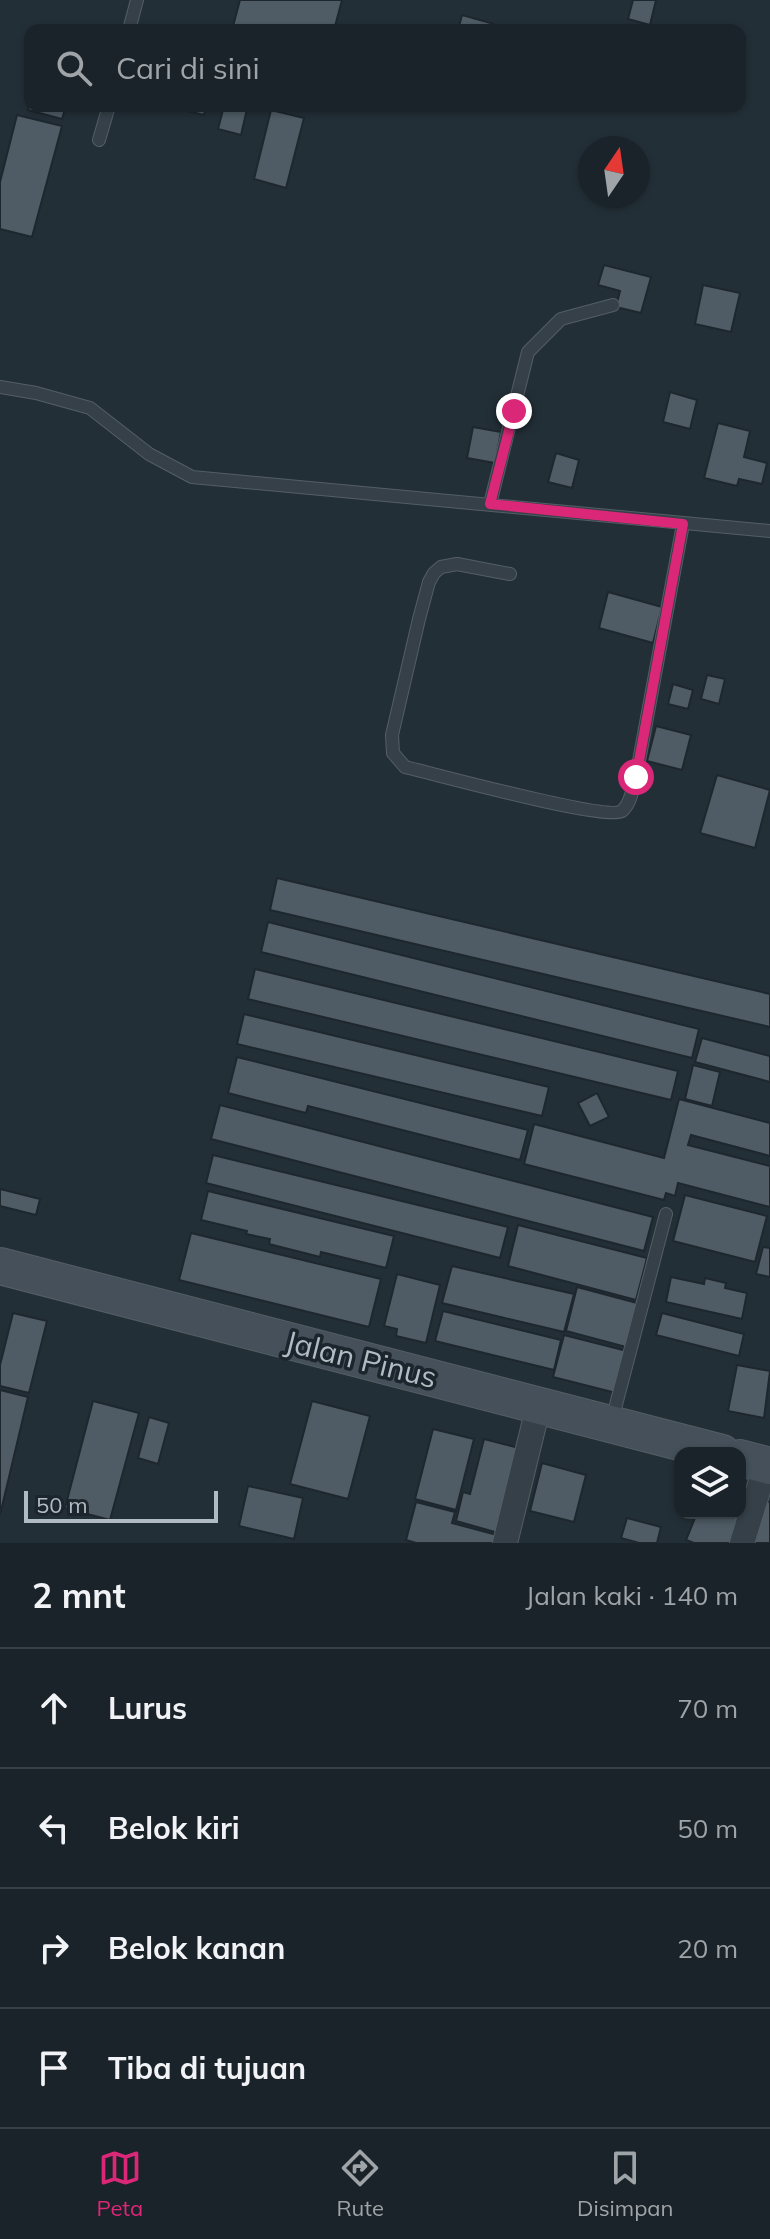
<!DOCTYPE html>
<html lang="id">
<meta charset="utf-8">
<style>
:root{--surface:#1a2329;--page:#272f35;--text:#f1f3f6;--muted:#9fa4a8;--line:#384046;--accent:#db2777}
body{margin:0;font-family:Mulish,sans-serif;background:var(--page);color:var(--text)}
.controls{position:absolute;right:24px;bottom:24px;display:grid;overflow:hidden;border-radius:16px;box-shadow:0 2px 6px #0004}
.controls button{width:72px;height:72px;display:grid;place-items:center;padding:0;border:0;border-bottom:2px solid var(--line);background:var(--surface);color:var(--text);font:40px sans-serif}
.compass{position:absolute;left:578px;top:136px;width:72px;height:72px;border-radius:50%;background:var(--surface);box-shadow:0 2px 6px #0004;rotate:13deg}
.scale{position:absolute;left:24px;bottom:20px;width:194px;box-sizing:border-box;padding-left:8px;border:4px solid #b1bbc4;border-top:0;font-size:22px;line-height:28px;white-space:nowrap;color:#b1bbc4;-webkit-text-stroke:6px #1c252c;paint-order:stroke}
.stop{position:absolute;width:24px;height:24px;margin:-18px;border:6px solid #db2777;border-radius:50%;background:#fff}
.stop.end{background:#db2777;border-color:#fff;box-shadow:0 2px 8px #0008}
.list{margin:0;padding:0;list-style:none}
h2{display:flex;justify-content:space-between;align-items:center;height:104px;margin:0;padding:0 32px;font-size:34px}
h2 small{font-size:26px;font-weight:400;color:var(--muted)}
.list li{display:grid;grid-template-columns:52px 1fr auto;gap:24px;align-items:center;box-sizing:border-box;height:120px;padding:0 32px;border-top:2px solid var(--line)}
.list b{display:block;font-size:30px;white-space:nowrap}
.list em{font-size:26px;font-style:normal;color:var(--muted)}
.icon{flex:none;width:44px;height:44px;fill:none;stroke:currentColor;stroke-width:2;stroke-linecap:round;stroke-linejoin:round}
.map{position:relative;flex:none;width:770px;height:1543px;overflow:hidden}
.search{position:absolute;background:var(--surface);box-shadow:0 2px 6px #0004;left:24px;right:24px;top:24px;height:88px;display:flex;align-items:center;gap:20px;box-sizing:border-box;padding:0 28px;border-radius:16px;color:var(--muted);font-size:30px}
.sheet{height:584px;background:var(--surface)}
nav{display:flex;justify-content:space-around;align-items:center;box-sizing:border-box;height:112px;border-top:2px solid var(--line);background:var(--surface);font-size:22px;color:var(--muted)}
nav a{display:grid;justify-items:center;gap:4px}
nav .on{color:var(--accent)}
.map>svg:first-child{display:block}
.building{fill:#4f5c65;stroke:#1e272e;stroke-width:2}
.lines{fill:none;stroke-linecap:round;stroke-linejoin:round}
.lane-casing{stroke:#545e65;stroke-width:14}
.street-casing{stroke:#545e65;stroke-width:26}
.secondary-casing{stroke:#545e65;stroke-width:38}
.lane{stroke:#364048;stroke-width:12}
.street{stroke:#364048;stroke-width:24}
.secondary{stroke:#45505a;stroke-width:36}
.route{stroke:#db2777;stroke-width:10}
.labels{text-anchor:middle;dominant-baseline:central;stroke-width:7;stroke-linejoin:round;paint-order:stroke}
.street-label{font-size:30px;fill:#b1bbc4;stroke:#1c252c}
</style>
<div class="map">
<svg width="770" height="1543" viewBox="0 0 770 1543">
<rect width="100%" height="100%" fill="#232f37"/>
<g class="building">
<path d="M240,0H342L334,30H232Z"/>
<path d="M633,0H656L650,25L628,19Z"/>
<path d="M462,15L494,24L493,30H458Z"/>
<path d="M30,101V106H66L62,119L28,110Z"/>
<path d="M168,106H206L204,115Z"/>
<path d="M224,106L247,109L241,135L218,129Z"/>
<path d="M271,110L304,118L286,188L254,179Z"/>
<path d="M17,115L62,126L32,237L0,229V182Z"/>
<path d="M604,265L651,277L641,313L616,307L620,291L598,285Z"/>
<path d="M703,285L740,293L731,332L695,324Z"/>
<path d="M670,392L697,400L690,429L663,422Z"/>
<path d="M718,423L750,431L744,457L767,463L762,484L739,479L737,486L704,478Z"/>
<path d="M473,427L501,432L495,463L467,458Z"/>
<path d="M556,453L579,460L572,488L548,482Z"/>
<path d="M608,592L662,607L653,643L599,628Z"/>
<path d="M707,675L725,679L719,704L701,699Z"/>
<path d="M673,684L693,690L688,709L668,704Z"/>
<path d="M656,726L691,735L682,770L647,761Z"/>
<path d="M717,775L770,790L755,848L700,833Z"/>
<path d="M277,878L770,994V1027L270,910Z"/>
<path d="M268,922L699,1029L692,1058L261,952Z"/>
<path d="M255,969L678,1071L671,1100L248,999Z"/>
<path d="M244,1014L549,1087L542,1116L237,1044Z"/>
<path d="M702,1038L770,1056V1082L695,1062Z"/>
<path d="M237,1057L528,1130L520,1160L308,1106L306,1113L228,1093Z"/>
<path d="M693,1065L720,1072L712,1106L685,1099Z"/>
<path d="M597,1093L609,1117L590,1126L578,1103Z"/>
<path d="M679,1099L770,1123V1156L691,1135L688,1145L770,1166V1207L678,1183L675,1196L666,1193L664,1200L524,1164L534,1124L664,1158Z"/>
<path d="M220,1105L653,1217L644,1251L211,1139Z"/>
<path d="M213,1155L508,1227L500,1258L206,1183Z"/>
<path d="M0,1189L40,1199L36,1215L0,1206Z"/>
<path d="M208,1191L394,1236L386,1268L321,1252L320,1257L269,1244L270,1239L246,1234L247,1231L201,1220Z"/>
<path d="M685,1195L767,1216L755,1262L673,1241Z"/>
<path d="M518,1225L647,1258L636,1300L508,1266Z"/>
<path d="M191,1233L381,1279L369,1327L179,1280Z"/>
<path d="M763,1247L770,1248V1277L756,1274Z"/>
<path d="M452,1266L574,1294L564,1332L442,1303Z"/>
<path d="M397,1274L440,1285L426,1343L396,1336L397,1329L384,1326Z"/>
<path d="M671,1277L704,1284L705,1278L726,1283L725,1288L747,1293L742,1319L666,1302Z"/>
<path d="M577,1287L637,1303L626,1347L566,1331Z"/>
<path d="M443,1311L561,1340L554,1370L435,1341Z"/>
<path d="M13,1313L47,1321L29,1393L0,1386V1365Z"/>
<path d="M662,1313L744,1334L739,1356L656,1335Z"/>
<path d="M564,1335L627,1351L616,1393L553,1377Z"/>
<path d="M737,1365L770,1371L764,1418L728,1411Z"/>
<path d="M0,1390L28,1397L0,1515Z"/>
<path d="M93,1401L139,1413L110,1520L65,1508Z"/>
<path d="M312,1401L370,1416L348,1499L290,1484Z"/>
<path d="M149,1417L169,1423L158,1464L138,1458Z"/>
<path d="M433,1429L474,1439L456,1510L415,1499Z"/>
<path d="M484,1439L523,1449L502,1534L456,1521L463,1492L470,1494Z"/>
<path d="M542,1463L586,1475L574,1522L530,1511Z"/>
<path d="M248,1486L303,1498L294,1539L239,1526Z"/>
<path d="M740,1486L752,1491L732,1543H694L686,1540L697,1513H740Z"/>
<path d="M761,1500L770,1502V1543H750Z"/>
<path d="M416,1502L455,1512L452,1523L497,1535L495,1543H416L406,1540Z"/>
<path d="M627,1518L661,1527L657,1543H639L621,1538Z"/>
</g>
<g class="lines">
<g class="lane-casing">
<g id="lane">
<path d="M129,30L137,0"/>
<path d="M99,140L109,106"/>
<path d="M0,387L36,393L90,408L149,454L192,477L770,531"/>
<path d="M490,504L528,352L561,319L613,305"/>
<path d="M510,574L457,564L441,567L434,573L429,582L419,619L392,735L393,753L405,767C435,774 606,821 622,811C631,804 633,787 636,777L683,524"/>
<path d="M612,1420L666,1214"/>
</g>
</g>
<g class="street-casing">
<g id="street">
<path d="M505,1543L539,1404"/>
<path d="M742,1543L766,1465"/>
</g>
</g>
<g class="secondary-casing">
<g id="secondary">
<path d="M0,1266L722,1453"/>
<path d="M740,1458L770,1466"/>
</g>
</g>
<use href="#lane" class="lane"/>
<use href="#street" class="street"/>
<use href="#secondary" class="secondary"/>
</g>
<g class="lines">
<path class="route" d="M514,411L490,504L683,524L636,777"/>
</g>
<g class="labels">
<g class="street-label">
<text transform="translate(361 1359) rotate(14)">Jalan Pinus</text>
</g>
</g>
</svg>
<div class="controls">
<button><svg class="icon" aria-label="layers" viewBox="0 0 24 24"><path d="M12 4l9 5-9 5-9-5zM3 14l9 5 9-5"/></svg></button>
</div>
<svg class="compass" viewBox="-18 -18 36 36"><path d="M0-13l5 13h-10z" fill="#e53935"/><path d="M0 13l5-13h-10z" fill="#9fa4a8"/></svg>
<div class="scale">50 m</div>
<div class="stop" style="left:636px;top:777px"></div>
<div class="stop end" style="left:514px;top:411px"></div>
<div class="search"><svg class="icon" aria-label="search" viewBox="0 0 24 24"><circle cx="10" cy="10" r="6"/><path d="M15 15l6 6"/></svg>Cari di sini</div>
</div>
<section class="sheet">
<h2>2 mnt<small>Jalan kaki · 140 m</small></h2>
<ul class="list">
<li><svg class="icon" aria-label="ahead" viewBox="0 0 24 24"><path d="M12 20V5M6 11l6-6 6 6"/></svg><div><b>Lurus</b></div><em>70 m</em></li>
<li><svg class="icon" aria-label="left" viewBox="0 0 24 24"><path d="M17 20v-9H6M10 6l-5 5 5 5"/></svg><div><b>Belok kiri</b></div><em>50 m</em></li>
<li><svg class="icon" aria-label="right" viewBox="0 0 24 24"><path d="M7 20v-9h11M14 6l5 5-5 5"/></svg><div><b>Belok kanan</b></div><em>20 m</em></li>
<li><svg class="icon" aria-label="arrive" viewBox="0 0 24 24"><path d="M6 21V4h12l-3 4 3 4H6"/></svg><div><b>Tiba di tujuan</b></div></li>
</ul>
</section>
<nav>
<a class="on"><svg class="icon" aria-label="map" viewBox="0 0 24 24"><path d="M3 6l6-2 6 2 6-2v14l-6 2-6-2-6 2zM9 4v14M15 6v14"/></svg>Peta</a>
<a><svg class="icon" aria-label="directions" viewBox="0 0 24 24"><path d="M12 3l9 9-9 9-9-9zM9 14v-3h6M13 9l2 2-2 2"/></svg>Rute</a>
<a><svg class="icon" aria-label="saved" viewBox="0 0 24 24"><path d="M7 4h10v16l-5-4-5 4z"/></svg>Disimpan</a>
</nav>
